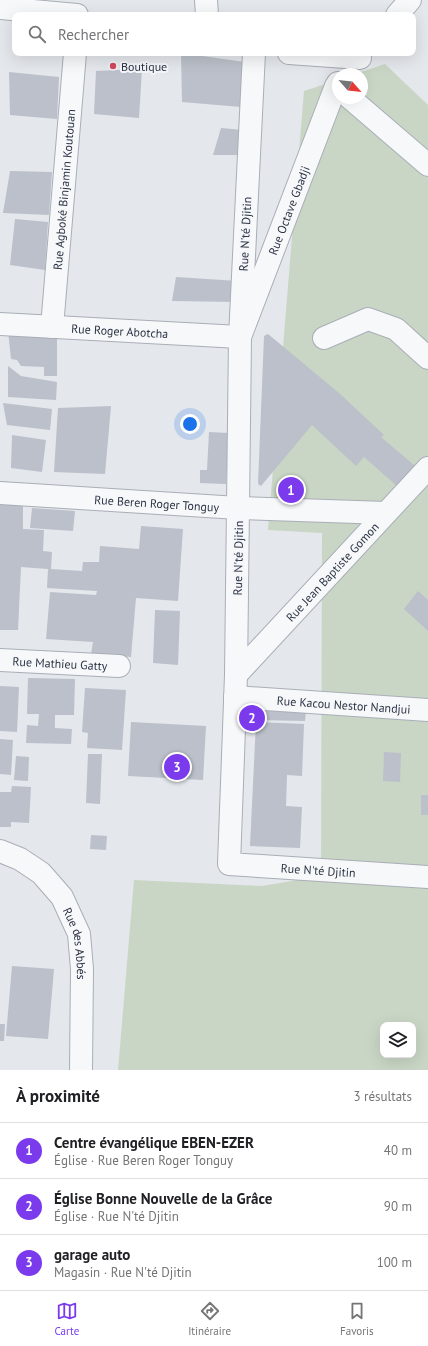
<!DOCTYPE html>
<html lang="fr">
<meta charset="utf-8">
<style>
:root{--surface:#fff;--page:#f2f2f2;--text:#202124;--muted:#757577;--line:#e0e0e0;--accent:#7c3aed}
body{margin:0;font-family:"PT Sans",sans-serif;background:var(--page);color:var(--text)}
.controls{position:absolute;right:12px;bottom:12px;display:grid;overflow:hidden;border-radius:8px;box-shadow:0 4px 16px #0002}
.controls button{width:36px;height:36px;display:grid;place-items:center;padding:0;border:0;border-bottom:1px solid var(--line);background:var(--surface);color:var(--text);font:20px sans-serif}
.compass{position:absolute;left:332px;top:68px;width:36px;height:36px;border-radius:50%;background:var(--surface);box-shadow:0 4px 16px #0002;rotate:117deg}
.you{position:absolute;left:190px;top:424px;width:14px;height:14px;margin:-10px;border:3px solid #fff;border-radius:50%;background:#1a73e8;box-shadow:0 0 0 6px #1a73e833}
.badge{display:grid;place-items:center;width:26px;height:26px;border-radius:50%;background:var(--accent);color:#fff;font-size:13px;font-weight:700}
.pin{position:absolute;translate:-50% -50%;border:2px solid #fff;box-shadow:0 1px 4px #0006}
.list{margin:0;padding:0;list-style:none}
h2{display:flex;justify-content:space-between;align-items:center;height:52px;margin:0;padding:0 16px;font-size:17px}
h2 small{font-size:13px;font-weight:400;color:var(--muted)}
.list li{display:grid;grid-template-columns:26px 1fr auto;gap:12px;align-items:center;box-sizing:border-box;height:56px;padding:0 16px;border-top:1px solid var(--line)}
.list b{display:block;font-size:15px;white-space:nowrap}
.list p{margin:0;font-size:13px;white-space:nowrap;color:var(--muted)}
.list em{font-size:13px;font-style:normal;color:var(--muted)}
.icon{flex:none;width:22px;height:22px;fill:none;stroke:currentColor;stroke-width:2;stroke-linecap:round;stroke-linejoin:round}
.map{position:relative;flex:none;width:428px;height:1070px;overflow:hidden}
.search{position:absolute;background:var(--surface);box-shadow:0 4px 16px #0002;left:12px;right:12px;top:12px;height:44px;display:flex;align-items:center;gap:10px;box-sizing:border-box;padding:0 14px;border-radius:8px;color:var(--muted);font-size:15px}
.sheet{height:220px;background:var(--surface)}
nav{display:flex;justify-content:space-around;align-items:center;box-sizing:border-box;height:56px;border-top:1px solid var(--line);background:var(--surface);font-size:11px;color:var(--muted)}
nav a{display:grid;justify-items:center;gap:2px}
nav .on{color:var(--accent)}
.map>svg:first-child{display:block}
.green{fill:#c9d6c5;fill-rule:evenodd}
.building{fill:#bbc0ca}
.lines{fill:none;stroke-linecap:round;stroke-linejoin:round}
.minor-casing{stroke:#a9aeb7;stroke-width:24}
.minor{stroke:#f7f8fa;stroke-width:22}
.poi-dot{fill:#d1495b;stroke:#f4f6f9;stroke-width:1.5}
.labels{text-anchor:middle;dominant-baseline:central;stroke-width:4;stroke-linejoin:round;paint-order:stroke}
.poi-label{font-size:12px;fill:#2b3445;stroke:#f4f6f9;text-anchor:start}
.street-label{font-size:12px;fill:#2b3445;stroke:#f4f6f9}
</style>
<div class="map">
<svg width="428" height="1070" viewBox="0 0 428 1070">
<rect width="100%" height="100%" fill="#e4e7ec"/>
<path class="green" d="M385,64L428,105V1070H118L134,880L262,886L321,876L322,533L268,530L304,91L338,80V98H362V74H355ZM383,1025H413V1055H383Z"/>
<g class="building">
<path d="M181,53L245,62L241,107L182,102Z"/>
<path d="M142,69L139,118L94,114L96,71Z"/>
<path d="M9,72L59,77L57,119L10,115Z"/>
<path d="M221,128L243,130L246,155H213Z"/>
<path d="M10,171L52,172L49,215L3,213Z"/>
<path d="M15,219L48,222L45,270L10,265Z"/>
<path d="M176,277L238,281L234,302L172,301Z"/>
<path d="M8,331L57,339V376H44V367L21,366L17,360L11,359Z"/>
<path d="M268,334L339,393L384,435L381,437L415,466L398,487L364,457L356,466L312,425L261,486L258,484L264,336Z"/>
<path d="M8,366L21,376L57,382L56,400L8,397Z"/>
<path d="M3,403L52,409L50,430L7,425Z"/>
<path d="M111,406L105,474L54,472L58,408Z"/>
<path d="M209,432L229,433L226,484L200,483V470H207Z"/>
<path d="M12,435L46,440L42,472L11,468Z"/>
<path d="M0,504L23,505V529L44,530L43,551L52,552L51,569L82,571L83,562H99L100,546L139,549L141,526L183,529L178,601L136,598L131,657L91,654L93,642L46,639L50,592L96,595L97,591L47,588L48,569L21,567L18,630H0Z"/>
<path d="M32,508L75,511L73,531L30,528Z"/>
<path d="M418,591L428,600V631L404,609Z"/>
<path d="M155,610L180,611L178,665L153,663Z"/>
<path d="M28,678L75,679L74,715H55V728L72,729L71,744L26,743L27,725L38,726L39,714H27Z"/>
<path d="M0,686L19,687L17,732L0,731Z"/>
<path d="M85,688L126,690L122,750L87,748L88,733L82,732Z"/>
<path d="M257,708L306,709L305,721L257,720Z"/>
<path d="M131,722L206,726L203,780L128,776Z"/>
<path d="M256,722L304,724L302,776L287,775L286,806L302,807L300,848L250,846Z"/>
<path d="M0,739L13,740L11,775L0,774Z"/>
<path d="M384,752L401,753L400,782L383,781Z"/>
<path d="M88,754H102L100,804L86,803Z"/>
<path d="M16,756L29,757L28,781L14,780Z"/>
<path d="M12,786L31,787L29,823L11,822V827H0V792H11Z"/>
<rect x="421" y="795" width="7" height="20"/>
<path d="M91,835L107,836L106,850L90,849Z"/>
<path d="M12,966L54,969L48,1039L6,1036Z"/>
<path d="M0,1024H5L4,1041H0Z"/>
</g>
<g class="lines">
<g class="minor-casing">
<g id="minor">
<path d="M206,0L207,15"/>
<path d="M0,8L77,15"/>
<path d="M397,15L410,0"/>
<path id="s1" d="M254,53L240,337L236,675L229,864L428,877"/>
<path d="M289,53L360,58"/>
<path d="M350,98L428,165"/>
<path id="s2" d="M0,324L240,337L336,86L338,83"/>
<path id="s3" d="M52,327L75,53"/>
<path d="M324,338L368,319L396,329L428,358"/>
<path id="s4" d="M0,493L238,508L386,513"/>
<path id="s5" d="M0,660L119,666"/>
<path id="s6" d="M236,675L428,468"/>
<path id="s7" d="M235,697L428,710"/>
<path id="s8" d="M0,851L20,859L41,873L62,897L79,934L82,969L81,1070"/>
</g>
</g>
<use href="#minor" class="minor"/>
</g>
<circle class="poi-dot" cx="113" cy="66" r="4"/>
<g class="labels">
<g class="poi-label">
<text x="121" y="66">Boutique</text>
</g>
<g class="street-label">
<text stroke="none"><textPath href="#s3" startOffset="138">Rue Agboké Binjamin Koutouan</textPath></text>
<text stroke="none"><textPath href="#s2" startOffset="376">Rue Octave Gbadji</textPath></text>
<text transform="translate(245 234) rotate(-87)">Rue N'té Djitin</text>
<text stroke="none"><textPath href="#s2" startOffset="120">Rue Roger Abotcha</textPath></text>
<text stroke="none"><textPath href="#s4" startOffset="157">Rue Beren Roger Tonguy</textPath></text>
<text transform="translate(238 558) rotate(-89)">Rue N'té Djitin</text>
<text stroke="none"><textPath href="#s6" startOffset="141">Rue Jean Baptiste Gomon</textPath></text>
<text stroke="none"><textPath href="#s5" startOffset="60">Rue Mathieu Gatty</textPath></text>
<text stroke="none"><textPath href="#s7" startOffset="109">Rue Kacou Nestor Nandjui</textPath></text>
<text stroke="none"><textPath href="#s1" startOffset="901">Rue N'té Djitin</textPath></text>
<text stroke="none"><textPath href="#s8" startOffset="128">Rue des Abbés</textPath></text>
</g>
</g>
</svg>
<div class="controls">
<button><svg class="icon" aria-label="layers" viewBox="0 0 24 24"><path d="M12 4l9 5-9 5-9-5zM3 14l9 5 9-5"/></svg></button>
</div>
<svg class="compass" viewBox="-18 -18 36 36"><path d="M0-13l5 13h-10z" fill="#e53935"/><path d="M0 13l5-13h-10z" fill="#757577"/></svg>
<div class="you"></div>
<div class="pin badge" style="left:291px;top:490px">1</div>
<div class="pin badge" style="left:252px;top:718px">2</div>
<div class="pin badge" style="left:177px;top:767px">3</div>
<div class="search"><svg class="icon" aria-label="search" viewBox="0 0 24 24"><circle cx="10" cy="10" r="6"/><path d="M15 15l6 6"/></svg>Rechercher</div>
</div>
<section class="sheet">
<h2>À proximité<small>3 résultats</small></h2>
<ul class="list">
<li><span class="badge">1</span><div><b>Centre évangélique EBEN-EZER</b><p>Église · Rue Beren Roger Tonguy</p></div><em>40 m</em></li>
<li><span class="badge">2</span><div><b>Église Bonne Nouvelle de la Grâce</b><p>Église · Rue N'té Djitin</p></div><em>90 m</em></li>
<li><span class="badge">3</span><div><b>garage auto</b><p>Magasin · Rue N'té Djitin</p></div><em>100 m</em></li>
</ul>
</section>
<nav>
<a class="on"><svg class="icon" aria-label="map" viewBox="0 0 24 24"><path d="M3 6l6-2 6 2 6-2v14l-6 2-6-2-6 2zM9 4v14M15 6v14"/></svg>Carte</a>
<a><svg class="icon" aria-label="directions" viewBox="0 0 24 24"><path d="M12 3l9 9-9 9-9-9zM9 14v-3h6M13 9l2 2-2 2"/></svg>Itinéraire</a>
<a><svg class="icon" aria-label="saved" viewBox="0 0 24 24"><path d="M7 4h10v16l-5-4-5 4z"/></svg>Favoris</a>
</nav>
